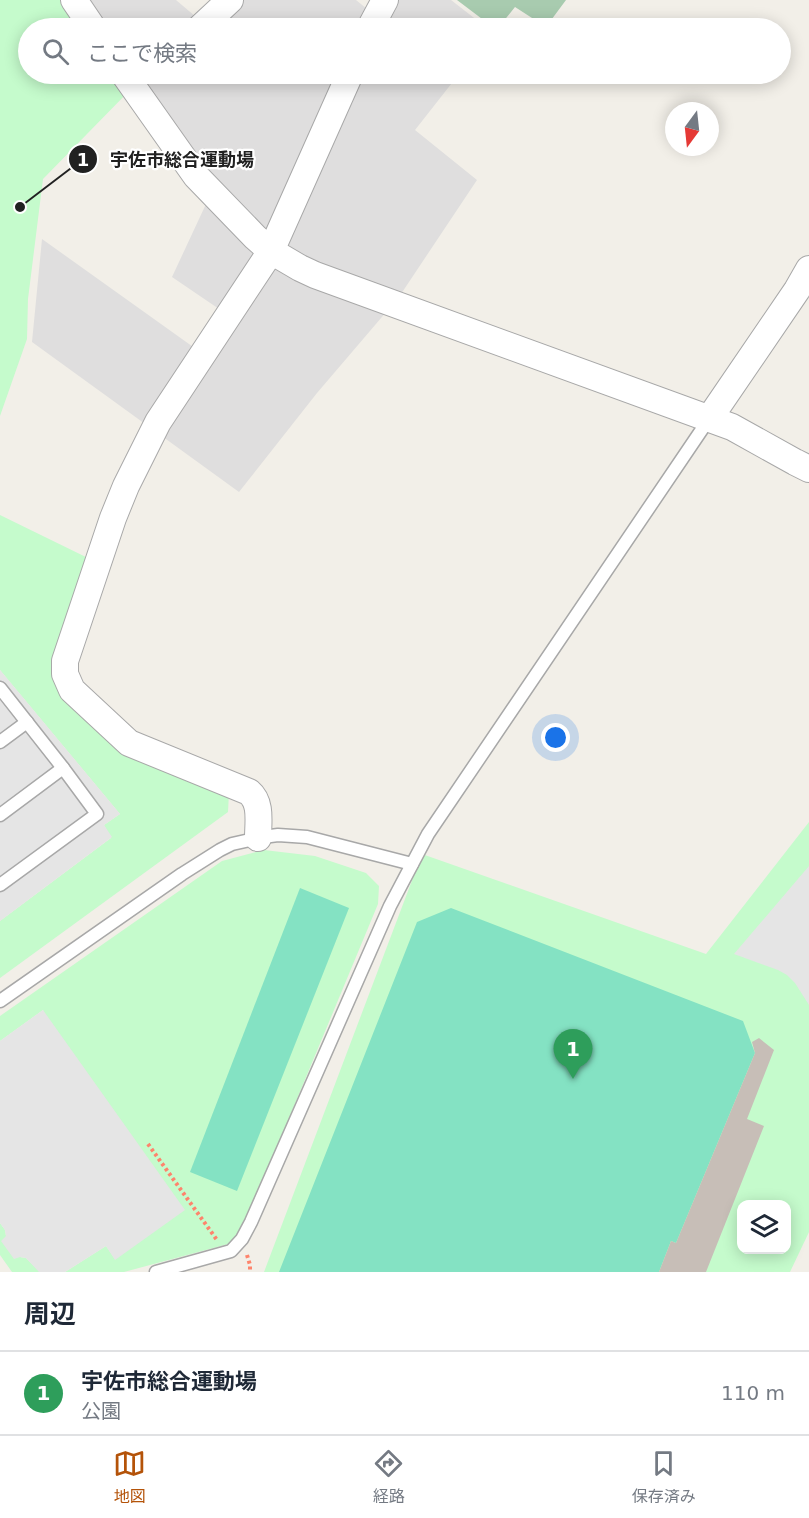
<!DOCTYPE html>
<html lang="ja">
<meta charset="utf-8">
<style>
:root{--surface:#fff;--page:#f2f2f3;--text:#1f2937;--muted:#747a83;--line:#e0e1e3;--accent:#b45309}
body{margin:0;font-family:"DejaVu Sans","Noto Sans JP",sans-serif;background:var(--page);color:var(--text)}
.controls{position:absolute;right:18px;bottom:18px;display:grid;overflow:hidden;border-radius:12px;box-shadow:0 3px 15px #0003}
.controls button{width:54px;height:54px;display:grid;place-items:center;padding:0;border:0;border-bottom:2px solid var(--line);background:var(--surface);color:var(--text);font:30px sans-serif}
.compass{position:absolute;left:665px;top:102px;width:54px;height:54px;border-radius:50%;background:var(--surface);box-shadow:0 3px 15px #0003;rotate:195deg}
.you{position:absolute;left:556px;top:738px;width:21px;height:21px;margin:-15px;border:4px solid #fff;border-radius:50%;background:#1a73e8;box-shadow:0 0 0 9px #1a73e833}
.badge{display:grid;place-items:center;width:39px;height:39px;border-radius:50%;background:var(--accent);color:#fff;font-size:20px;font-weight:700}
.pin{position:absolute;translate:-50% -50px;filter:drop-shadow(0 2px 3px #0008)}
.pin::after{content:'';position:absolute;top:32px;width:21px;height:18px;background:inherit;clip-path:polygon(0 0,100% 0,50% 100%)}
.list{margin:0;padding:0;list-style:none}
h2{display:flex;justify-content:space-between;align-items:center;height:78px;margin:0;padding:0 24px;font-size:26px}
h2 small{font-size:20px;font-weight:400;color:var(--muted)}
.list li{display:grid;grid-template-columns:39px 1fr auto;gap:18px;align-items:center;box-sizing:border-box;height:84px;padding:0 24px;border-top:2px solid var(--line)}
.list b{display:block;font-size:22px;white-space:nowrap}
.list p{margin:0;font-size:20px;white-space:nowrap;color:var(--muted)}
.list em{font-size:20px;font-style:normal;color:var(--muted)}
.icon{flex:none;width:33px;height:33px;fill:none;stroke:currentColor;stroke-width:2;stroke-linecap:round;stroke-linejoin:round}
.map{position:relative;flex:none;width:809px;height:1272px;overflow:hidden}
.search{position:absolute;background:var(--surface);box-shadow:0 3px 15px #0003;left:18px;right:18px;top:18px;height:66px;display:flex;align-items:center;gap:15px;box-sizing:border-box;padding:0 21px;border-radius:33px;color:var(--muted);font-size:22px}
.sheet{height:162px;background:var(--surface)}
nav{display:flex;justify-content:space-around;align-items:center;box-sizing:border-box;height:84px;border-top:2px solid var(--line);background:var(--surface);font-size:16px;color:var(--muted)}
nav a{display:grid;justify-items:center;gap:3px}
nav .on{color:var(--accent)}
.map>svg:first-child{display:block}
.residential{fill:#dfdede}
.cemetery{fill:#a8cbaf}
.park{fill:#c5fbcc;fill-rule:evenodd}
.pitch{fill:#84e2c3}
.parking{fill:#e5e5e5}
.building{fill:#c7beb7}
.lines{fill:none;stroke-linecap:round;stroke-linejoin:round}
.lane-casing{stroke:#a8a8a8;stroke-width:15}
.street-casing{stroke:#a8a8a8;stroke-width:28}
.path{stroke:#fe846c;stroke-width:4;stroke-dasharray:3 3;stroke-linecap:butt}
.lane{stroke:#fff;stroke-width:12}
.street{stroke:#fff;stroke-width:26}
.leader{fill:none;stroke:#212121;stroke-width:2}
.callout-dot{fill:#212121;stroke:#fff;stroke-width:2}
.mark-label{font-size:18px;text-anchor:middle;font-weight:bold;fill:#fff}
.callout-label{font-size:18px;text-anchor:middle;font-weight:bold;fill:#212121;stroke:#fff;stroke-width:4.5;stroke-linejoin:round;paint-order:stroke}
</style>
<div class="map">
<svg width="809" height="1272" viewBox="0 0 809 1272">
<rect width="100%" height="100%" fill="#f2efe8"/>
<g class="residential">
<path d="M85,0H176L209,28L242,0H356L383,22L395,0H451L487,28H104Z"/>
<path d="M135,74H459L415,130L477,180L399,297L317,393L239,492L32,342L42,239L196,349L222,311L172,277L213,189Z"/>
</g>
<path class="cemetery" d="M457,0H566L546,27L515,7L498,28H494Z"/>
<g class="park">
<path d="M0,0H69L88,28H28V74H119L130,90L43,179L28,299L27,339L0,416Z"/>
<path d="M0,515L92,560L69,696L229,793L228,812L0,978V921L111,838L104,825L120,814L0,670Z"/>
<path d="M809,822V1232L790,1272H264L422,854L706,954ZM742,1204H786V1250H742Z"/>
<path d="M264,850L315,856L366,873L379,886L378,904L255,1200L232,1243L124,1272H65L106,1246L115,1259L43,1010L0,1041V1016L222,861Z"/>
<path d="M0,1223L5,1230L6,1236L20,1257L26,1258L40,1272H12L0,1255Z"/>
</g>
<g class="pitch">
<path d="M300,888L349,908L237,1191L190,1172Z"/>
<path d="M451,908L743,1021L755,1053L676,1243L671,1241L659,1272H279L417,922Z"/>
</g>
<g class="parking">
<path d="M0,670L120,814L104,825L112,837L0,921Z"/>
<path d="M809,866V1005L795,983L787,975L778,970L734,954Z"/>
<path d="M43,1010L185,1210L115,1260L106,1246L65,1272H39L26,1258L20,1257L14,1259L1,1241L6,1236L5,1230L0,1223V1041Z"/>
</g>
<path class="building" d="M759,1038L774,1050L747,1119L764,1126L706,1272H659L671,1241L676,1243L755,1053L752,1042Z"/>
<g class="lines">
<g class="lane-casing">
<g id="lane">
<path d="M0,688L63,768L97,814L0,885"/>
<path d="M0,742L27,722"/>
<path d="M0,815L63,768"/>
<path d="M0,1001L182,874L220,850L232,844L263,837L278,835L307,837L412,864"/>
<path d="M156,1272L231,1251L242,1239L251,1222L390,906L428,834L709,419"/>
</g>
</g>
<g class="street-casing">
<g id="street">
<path d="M74,0L93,28"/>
<path d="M200,28L230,0"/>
<path d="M370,28L385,0"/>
<path d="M124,74L196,176L255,237L271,251L300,268L315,275L732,427L795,462L809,469"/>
<path d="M709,419L797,290L809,269"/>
<path d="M258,838C258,822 262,803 249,792L129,743L72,690L65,674V661L113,518L126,486L158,422L271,251L350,74"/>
</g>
</g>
<g class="path">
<path d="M148,1144L217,1240"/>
<path d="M247,1255L250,1265V1272"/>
</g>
<use href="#lane" class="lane"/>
<use href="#street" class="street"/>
</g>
<path class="leader" d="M20 207L83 159"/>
<g class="callout-dot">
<circle cx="20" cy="207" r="6"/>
<circle cx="83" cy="159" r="15"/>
</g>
<g class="mark-label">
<text x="83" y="166">1</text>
</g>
<g class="callout-label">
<text x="182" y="166">宇佐市総合運動場</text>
</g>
</svg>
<div class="controls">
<button><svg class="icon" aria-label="layers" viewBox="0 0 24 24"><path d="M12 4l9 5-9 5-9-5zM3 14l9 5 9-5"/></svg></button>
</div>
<svg class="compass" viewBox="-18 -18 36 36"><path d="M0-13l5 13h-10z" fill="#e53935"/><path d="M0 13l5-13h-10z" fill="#747a83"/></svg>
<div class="you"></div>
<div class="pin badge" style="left:573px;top:1079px;background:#2e9e5b">1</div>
<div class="search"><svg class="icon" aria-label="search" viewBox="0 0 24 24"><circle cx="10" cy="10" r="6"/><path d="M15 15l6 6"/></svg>ここで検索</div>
</div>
<section class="sheet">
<h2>周辺<small></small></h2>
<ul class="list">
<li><span class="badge" style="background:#2e9e5b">1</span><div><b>宇佐市総合運動場</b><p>公園</p></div><em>110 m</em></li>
</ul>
</section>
<nav>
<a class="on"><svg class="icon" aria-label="map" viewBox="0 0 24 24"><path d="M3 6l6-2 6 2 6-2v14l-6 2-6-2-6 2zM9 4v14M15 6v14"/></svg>地図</a>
<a><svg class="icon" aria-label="directions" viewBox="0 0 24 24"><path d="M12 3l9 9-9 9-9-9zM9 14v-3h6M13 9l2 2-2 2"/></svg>経路</a>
<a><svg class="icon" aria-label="saved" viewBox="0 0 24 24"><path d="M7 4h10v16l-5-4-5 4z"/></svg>保存済み</a>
</nav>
